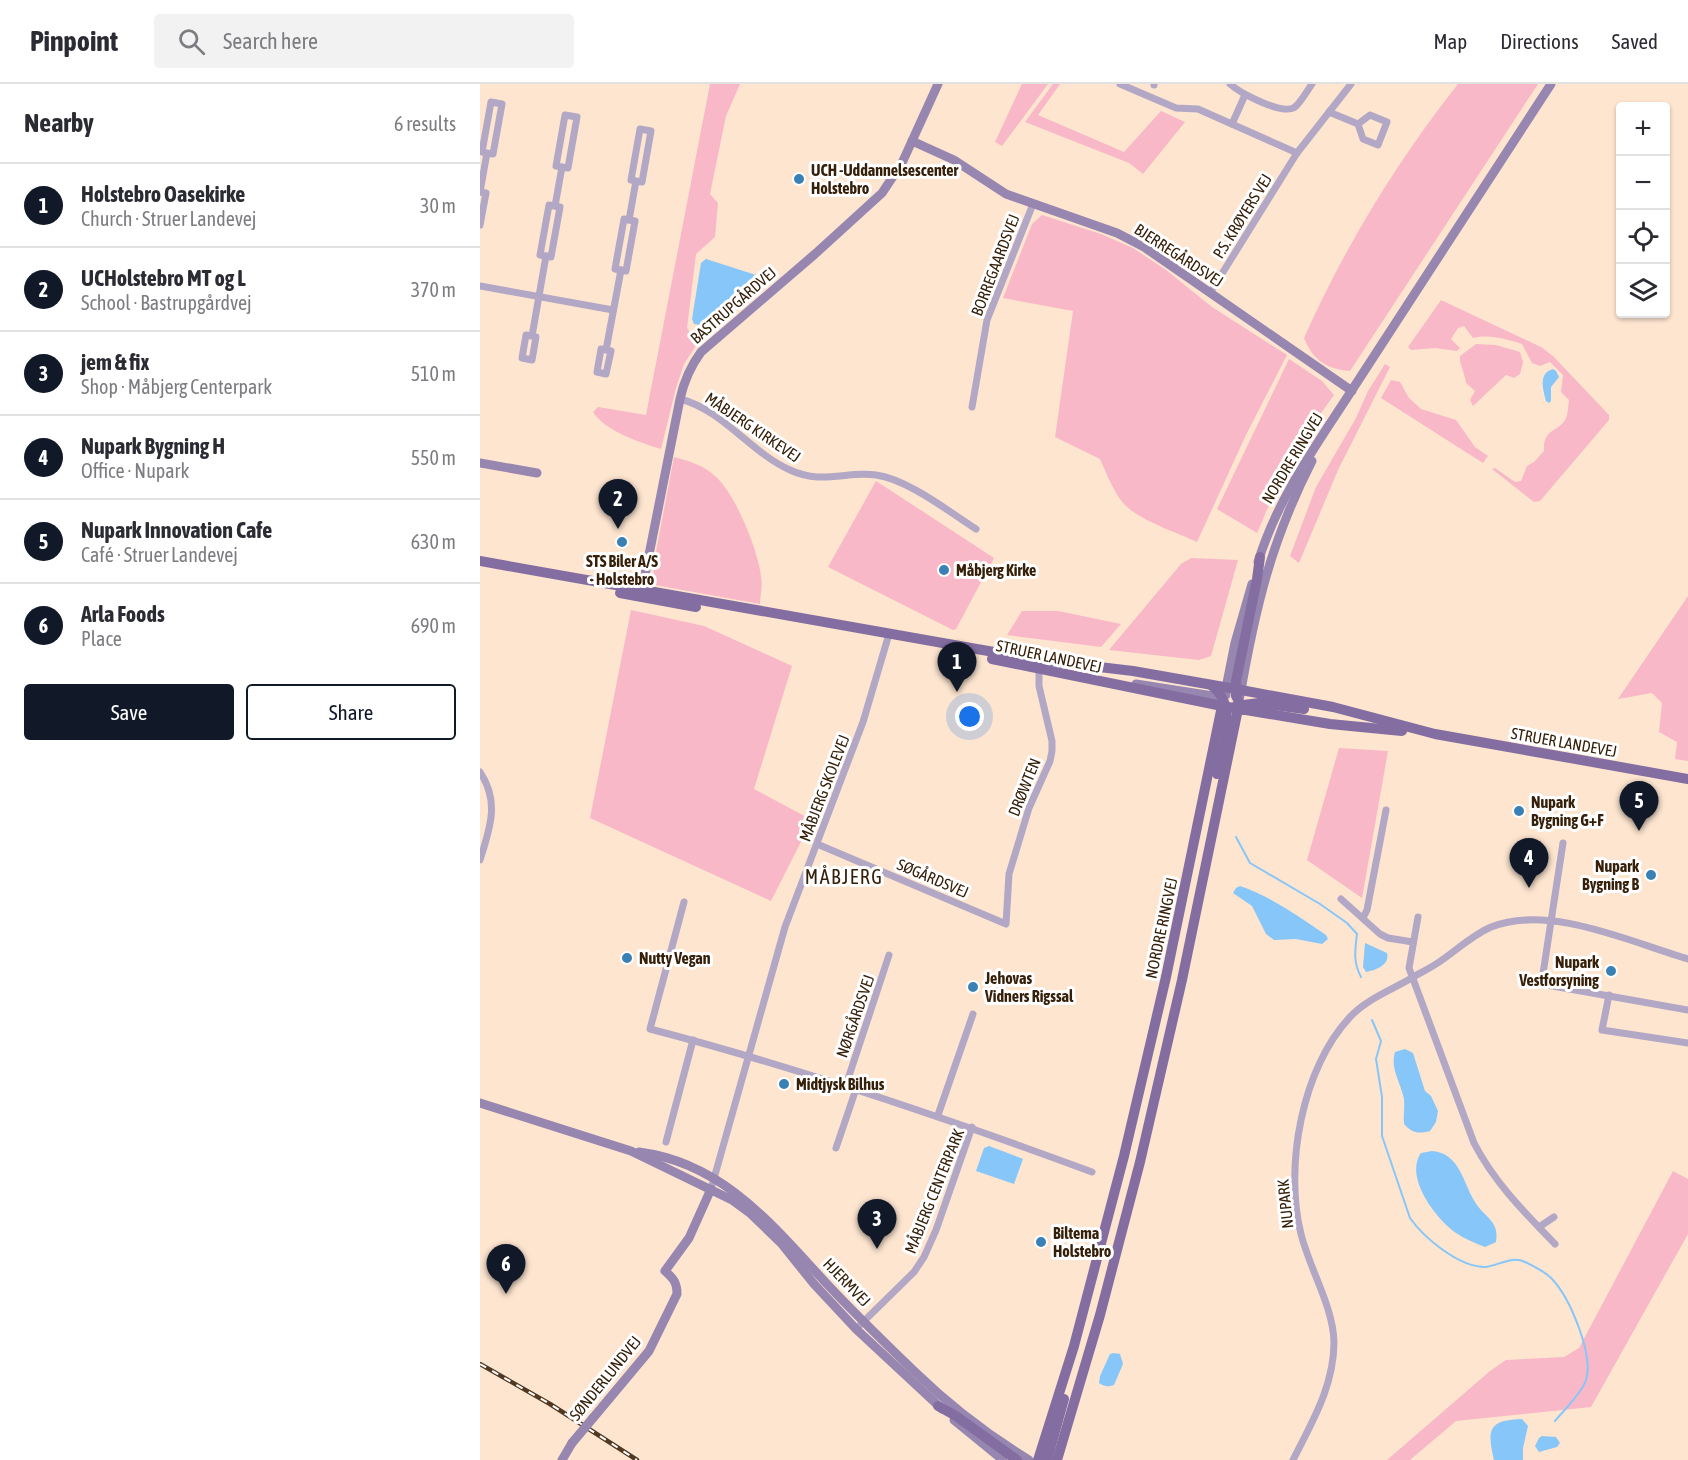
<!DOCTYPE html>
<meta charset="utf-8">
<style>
:root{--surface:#fff;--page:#f2f2f3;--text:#2b2b33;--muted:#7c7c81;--line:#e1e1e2;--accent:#111827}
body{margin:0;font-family:"Asap Condensed",sans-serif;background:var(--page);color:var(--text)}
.controls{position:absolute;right:18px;top:18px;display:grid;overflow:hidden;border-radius:6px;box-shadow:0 2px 4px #0004}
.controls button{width:54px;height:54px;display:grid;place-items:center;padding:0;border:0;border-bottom:2px solid var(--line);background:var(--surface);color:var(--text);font:30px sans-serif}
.you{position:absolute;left:490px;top:633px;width:21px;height:21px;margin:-15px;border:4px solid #fff;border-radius:50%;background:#1a73e8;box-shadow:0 0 0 9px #1a73e833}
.badge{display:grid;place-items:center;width:39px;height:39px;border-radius:50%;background:var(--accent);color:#fff;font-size:20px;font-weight:700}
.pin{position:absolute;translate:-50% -50px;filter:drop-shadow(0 2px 3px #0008)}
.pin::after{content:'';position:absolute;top:32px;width:21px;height:18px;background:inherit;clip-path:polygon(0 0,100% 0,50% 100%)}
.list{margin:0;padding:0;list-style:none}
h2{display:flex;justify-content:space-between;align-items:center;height:78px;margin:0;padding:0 24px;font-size:26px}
h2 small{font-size:20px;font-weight:400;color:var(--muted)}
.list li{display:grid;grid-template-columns:39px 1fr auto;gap:18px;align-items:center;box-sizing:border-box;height:84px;padding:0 24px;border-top:2px solid var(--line)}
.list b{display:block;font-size:22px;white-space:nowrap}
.list p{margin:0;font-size:20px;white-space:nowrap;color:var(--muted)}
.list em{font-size:20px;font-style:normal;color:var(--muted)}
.actions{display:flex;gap:12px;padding:18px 24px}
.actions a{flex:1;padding:14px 0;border:2px solid var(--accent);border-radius:6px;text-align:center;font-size:21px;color:var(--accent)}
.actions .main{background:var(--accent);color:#fff}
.icon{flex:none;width:33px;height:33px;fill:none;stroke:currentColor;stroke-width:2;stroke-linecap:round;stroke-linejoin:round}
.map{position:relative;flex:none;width:1208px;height:1376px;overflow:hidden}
header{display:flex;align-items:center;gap:36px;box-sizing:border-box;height:84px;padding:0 30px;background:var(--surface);border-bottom:2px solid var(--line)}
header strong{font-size:28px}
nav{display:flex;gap:33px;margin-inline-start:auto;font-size:21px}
.search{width:420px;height:54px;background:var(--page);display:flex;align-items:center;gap:15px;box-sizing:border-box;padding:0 21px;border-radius:6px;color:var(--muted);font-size:22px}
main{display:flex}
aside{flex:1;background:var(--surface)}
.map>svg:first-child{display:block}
.green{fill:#f9b8c7}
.water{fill:#87c6f8}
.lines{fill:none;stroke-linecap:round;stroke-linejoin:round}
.stream{stroke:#87c6f8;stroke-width:2}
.street{stroke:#b2a7c4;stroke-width:7}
.secondary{stroke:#9786b0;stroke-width:9}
.primary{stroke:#846ea1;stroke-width:10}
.rail-casing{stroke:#4f3923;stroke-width:4.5}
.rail{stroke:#fff;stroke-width:2;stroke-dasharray:7;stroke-linecap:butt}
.secondary-bridge{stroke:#9786b0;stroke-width:9}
.poi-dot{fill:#3981b5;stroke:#fff;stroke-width:2}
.labels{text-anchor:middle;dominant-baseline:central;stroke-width:6;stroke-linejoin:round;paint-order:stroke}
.poi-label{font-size:16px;font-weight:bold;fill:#36200a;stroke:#fff;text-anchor:start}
.street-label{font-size:16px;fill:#36200a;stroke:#fff}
.quarter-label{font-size:20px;letter-spacing:1.5px;fill:#36200a;stroke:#fff}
</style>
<header>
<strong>Pinpoint</strong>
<div class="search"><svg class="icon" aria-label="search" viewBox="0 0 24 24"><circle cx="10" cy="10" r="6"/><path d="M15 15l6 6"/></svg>Search here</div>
<nav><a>Map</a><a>Directions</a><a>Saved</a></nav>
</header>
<main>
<aside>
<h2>Nearby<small>6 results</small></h2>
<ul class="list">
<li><span class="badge">1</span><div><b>Holstebro Oasekirke</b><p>Church · Struer Landevej</p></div><em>30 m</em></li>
<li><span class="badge">2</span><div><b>UCHolstebro MT og L</b><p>School · Bastrupgårdvej</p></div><em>370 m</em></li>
<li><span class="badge">3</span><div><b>jem &amp; fix</b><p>Shop · Måbjerg Centerpark</p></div><em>510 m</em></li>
<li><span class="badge">4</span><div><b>Nupark Bygning H</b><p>Office · Nupark</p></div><em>550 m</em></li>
<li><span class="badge">5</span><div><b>Nupark Innovation Cafe</b><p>Café · Struer Landevej</p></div><em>630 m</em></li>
<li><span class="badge">6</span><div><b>Arla Foods</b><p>Place</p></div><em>690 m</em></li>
</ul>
<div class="actions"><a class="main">Save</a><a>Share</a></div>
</aside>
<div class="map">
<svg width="1208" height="1376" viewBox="0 0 1208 1376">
<rect width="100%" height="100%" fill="#fde5d0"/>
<g class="green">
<path d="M230,0H260L246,32L230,110L238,119L235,153L216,170L207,244L217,260L204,280L196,304L181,365C161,359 125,347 113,328L118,323L166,331Z"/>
<path d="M542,0H568L522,62L515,58Z"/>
<path d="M573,0H580L558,31L644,68L681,27L705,38L663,90L649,79L545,38Z"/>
<path d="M978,0H1058L870,287C846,285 833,276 824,254C864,164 917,77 978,0Z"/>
<path d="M562,131L621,150L653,164L686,186L732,223L807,271L766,351L717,458C696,448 661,437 645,421C633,408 627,390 620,375L575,353L593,227L523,214L552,140Z"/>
<path d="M961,216L1061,263L1073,272L1129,331V336L1060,417L1054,418L1012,385L1015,384L1035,398L1041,397L1047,382L1054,378L1064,367C1063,345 1076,349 1085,336C1088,331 1088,323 1089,316L1081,308L1083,291L1070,278L1060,282L1052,279L1042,260C1025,255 1011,250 993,254L984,242L978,244L971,255L980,264L977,267L955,264L931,266L928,263Z"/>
<path d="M996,260L1016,261L1040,268L1043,278L1040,290L1034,294L1026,291L993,322L990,316L995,307L986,299C985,289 979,280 980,272Z"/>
<path d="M809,275L842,297L854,311L821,357L801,393L777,449L737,425Z"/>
<path d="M905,280L910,283L858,386L819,479L810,472L836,403L876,334L888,307Z"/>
<path d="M911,296L920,298L929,314L941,325L976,336L995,363L1008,372L1003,379L901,314Z"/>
<path d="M194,373C208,377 224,381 235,392C255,409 278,466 281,492C283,501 280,511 280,520L175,501L173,483Z"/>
<path d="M396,397L514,474L476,545L473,546L348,483Z"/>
<path d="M711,474L758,476L731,572L719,576L629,566L701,480Z"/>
<path d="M1208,512V677L1195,675L1197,658L1179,648L1182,619L1172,609L1138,615Z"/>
<path d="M151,526L224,542L312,582L274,705L332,736L291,817L110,734Z"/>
<path d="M542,527H578L641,540L621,563L527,551Z"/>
<path d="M859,664L908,667L882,814L827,776Z"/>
<path d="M1193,1087L1208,1095V1150L1111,1323L976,1337L930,1376H907L1010,1287L1026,1276L1084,1273L1099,1264Z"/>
</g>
<g class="water">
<path d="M226,175L276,191L274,196L219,241L214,240L212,235L221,179Z"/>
<path d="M1073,285L1076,287L1079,293L1071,303V317L1069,319L1066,317C1063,305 1058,289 1073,285Z"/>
<path d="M760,802C792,813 818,832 846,851L848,855L842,860L816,855L794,856L786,850L772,822L753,809L756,804Z"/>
<path d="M885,859L907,869C910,881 896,886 886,888L883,883Z"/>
<path d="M925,965L933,969L945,1007L951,1012L958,1027L956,1038L950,1047C938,1050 932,1049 924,1040C923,1031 925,1023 924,1015C921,999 910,985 915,968Z"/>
<path d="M509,1062L543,1075L534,1100L496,1087L504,1064Z"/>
<path d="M952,1067C980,1069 983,1099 995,1118C1004,1133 1020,1137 1016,1158L1005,1163C995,1159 985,1155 976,1149C956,1135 924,1093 941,1069Z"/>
<path d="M634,1269L640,1270L643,1280L634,1301C628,1303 625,1303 619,1299L620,1292L630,1270Z"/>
<path d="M1042,1335L1048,1342L1043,1364V1376H1014C1007,1346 1008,1336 1042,1335Z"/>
<path d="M1062,1352L1076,1353L1080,1359L1077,1363L1059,1368L1055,1362L1059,1354Z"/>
</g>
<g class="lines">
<g class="stream">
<path d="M756,753L770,779L840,820L867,839L877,850C875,867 873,878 881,893"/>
<path d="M892,936L901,957L896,975L902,1013V1052L930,1134C944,1154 979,1183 1005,1183C1018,1182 1032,1171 1045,1178C1053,1182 1066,1188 1072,1195C1090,1214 1114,1271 1106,1296C1102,1309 1084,1326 1075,1337"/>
</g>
<g class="street">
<path d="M640,0L696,24L718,25L817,69"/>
<path d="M674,0V1"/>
<path d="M750,0C760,9 803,32 815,23C821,18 827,7 832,0"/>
<path d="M849,28L878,40L883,55L898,61L907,38L890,31L878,40"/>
<path d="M752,40L765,11"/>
<path d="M0,108L7,69L13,70L22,20L11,18L2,68L7,69"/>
<path d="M0,108L6,109L0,141"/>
<path d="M69,121L80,123L71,173L60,171Z"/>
<path d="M75,122L82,83L88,84L97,33L85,31L76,82L82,83"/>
<path d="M144,135L155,137L146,187L135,185Z"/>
<path d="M149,136L156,97L162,98L171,47L160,45L151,96L156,97"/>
<path d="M0,202L133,226"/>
<path d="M730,209L817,69L871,0"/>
<path d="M52,252L56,253L52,276L42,274L46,251L52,252L66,172"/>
<path d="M126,266L131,267L126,290L117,288L121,265L126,266L141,186"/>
<path d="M200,315C243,326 270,368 310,386C342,401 365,387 396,391C427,395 468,427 496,445"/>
<path d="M492,323L507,236L553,120"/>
<path d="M0,688C20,718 10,744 0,776"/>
<path d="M1083,759L1062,896L1067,901L1208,926"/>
<path d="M337,760L526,840L529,790L549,724L570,677L572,667V657L559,602V583"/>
<path d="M861,815L900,850L908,854L933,858"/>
<path d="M204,818L170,945C320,984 466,1034 612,1088"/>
<path d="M938,833L929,884L994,1059C1014,1098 1044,1128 1075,1160"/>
<path d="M883,834L887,826L906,726"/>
<path d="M1129,911L1122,946L1208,959"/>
<path d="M366,1001L409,871"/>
<path d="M458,1031L493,930"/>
<path d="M186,1058L213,956"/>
<path d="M356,1064L376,1005"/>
<path d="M231,1105L305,843L383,638L409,550"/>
<path d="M1059,1143L1074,1133"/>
<path d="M380,1241L434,1188L444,1173L456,1146L492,1043"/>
<path d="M813,1376C832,1338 854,1302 854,1258C853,1222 830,1186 821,1150C804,1083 822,984 870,933C888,914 914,905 935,892C944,887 954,882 962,876C979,864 993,851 1011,843C1070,820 1150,858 1208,875"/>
</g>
<g class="secondary">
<path d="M432,57L474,76L526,110L637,149L664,163L872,307"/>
<path d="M0,379L57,389"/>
<path d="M778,478C798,413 836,362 872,306C938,204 1004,102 1071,0"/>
<path d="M161,511L200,315C204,297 210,283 221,268L335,170L402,109L422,79L458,0"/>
<path d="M656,600L733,612L746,611"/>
<path d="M745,609L755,559L772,500"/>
<path d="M760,612C775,525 791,457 832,377"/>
<path d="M0,1019L151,1067L252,1116L271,1130L301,1159L334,1200L376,1245L462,1325"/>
<path d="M159,1068C244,1079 293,1142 347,1200C375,1230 405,1259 434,1287C469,1321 508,1351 549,1376"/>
<path d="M113,1334L169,1267L197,1210C197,1199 194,1195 185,1187L209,1154L231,1105"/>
<path d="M474,1336L523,1376"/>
<path d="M82,1376L92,1359"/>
</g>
<g class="primary">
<path d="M0,477L491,564L560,576L653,587L761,606L853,623L955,650L1208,695"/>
<path d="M140,509L216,523"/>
<path d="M512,575L742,622L850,640L922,647"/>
<path d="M731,601C759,622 743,661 737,690"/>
<path d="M756,622L779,619L824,625"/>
<path d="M764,626L756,612V597L777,495L780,473"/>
<path d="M458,1322L476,1332L537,1376"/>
<path d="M558,1376L594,1262L644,1072L686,893L742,622"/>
<path d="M567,1376L584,1315"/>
<path d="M577,1376L620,1231L660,1078L702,896L758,625"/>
</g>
<g class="rail-casing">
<path id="rail" d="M0,1280L70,1320L157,1376"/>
</g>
<use href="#rail" class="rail"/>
<path class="secondary-bridge" d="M92,1359L113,1334"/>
</g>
<g class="poi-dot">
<circle cx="319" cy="95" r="6"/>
<circle cx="142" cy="458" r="6"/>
<circle cx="464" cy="486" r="6"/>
<circle cx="1039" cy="727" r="6"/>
<circle cx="1171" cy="791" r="6"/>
<circle cx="147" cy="874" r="6"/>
<circle cx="1131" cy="887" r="6"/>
<circle cx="493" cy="903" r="6"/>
<circle cx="304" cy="1000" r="6"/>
<circle cx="561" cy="1158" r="6"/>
</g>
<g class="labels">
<g class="poi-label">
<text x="331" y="86">UCH -Uddannelsescenter<tspan x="331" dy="18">Holstebro</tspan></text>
<text x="142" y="477" text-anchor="middle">STS Biler A/S<tspan x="142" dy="18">- Holstebro</tspan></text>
<text x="476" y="486">Måbjerg Kirke</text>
<text x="1051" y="718">Nupark<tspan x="1051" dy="18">Bygning G+F</tspan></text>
<text x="1159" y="782" text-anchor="end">Nupark<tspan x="1159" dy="18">Bygning B</tspan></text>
<text x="159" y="874">Nutty Vegan</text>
<text x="1119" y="878" text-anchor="end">Nupark<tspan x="1119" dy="18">Vestforsyning</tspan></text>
<text x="505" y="894">Jehovas<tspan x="505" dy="18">Vidners Rigssal</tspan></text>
<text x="316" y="1000">Midtjysk Bilhus</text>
<text x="573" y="1149">Biltema<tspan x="573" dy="18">Holstebro</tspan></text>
</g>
<g class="street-label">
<text transform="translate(762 132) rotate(-58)">P.S. KRØYERS VEJ</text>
<text transform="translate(699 171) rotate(33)">BJERREGÅRDSVEJ</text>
<text transform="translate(515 181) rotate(-69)">BORREGAARDSVEJ</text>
<text transform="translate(253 221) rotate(-41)">BASTRUPGÅRDVEJ</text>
<text transform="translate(273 343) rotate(34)">MÅBJERG KIRKEVEJ</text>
<text transform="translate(812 374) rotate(-59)">NORDRE RINGVEJ</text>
<text transform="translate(569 572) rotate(12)">STRUER LANDEVEJ</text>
<text transform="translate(1084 658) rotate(10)">STRUER LANDEVEJ</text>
<text transform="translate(544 703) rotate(-68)">DRØWTEN</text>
<text transform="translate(344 704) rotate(-69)">MÅBJERG SKOLEVEJ</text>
<text transform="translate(453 794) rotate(23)">SØGÅRDSVEJ</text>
<text transform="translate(681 844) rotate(-78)">NORDRE RINGVEJ</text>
<text transform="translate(375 932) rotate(-71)">NØRGÅRDSVEJ</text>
<text transform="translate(454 1107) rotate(-68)">MÅBJERG CENTERPARK</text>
<text transform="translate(805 1120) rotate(-96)">NUPARK</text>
<text transform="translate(367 1198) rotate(46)">HJERMVEJ</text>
<text transform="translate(125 1294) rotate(-51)">SØNDERLUNDVEJ</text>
</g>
<g class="quarter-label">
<text x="364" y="792">MÅBJERG</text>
</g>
</g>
</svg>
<div class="controls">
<button>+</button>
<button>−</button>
<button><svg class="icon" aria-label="locate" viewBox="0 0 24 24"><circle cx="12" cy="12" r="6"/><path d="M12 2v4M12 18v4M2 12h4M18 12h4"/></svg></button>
<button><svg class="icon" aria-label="layers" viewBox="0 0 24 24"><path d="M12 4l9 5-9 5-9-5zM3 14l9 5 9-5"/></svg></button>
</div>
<div class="you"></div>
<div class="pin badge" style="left:477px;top:608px">1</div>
<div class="pin badge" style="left:138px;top:445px">2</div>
<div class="pin badge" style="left:397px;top:1165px">3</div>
<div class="pin badge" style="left:1049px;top:804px">4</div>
<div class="pin badge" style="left:1159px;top:747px">5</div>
<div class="pin badge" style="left:26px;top:1210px">6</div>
</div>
</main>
